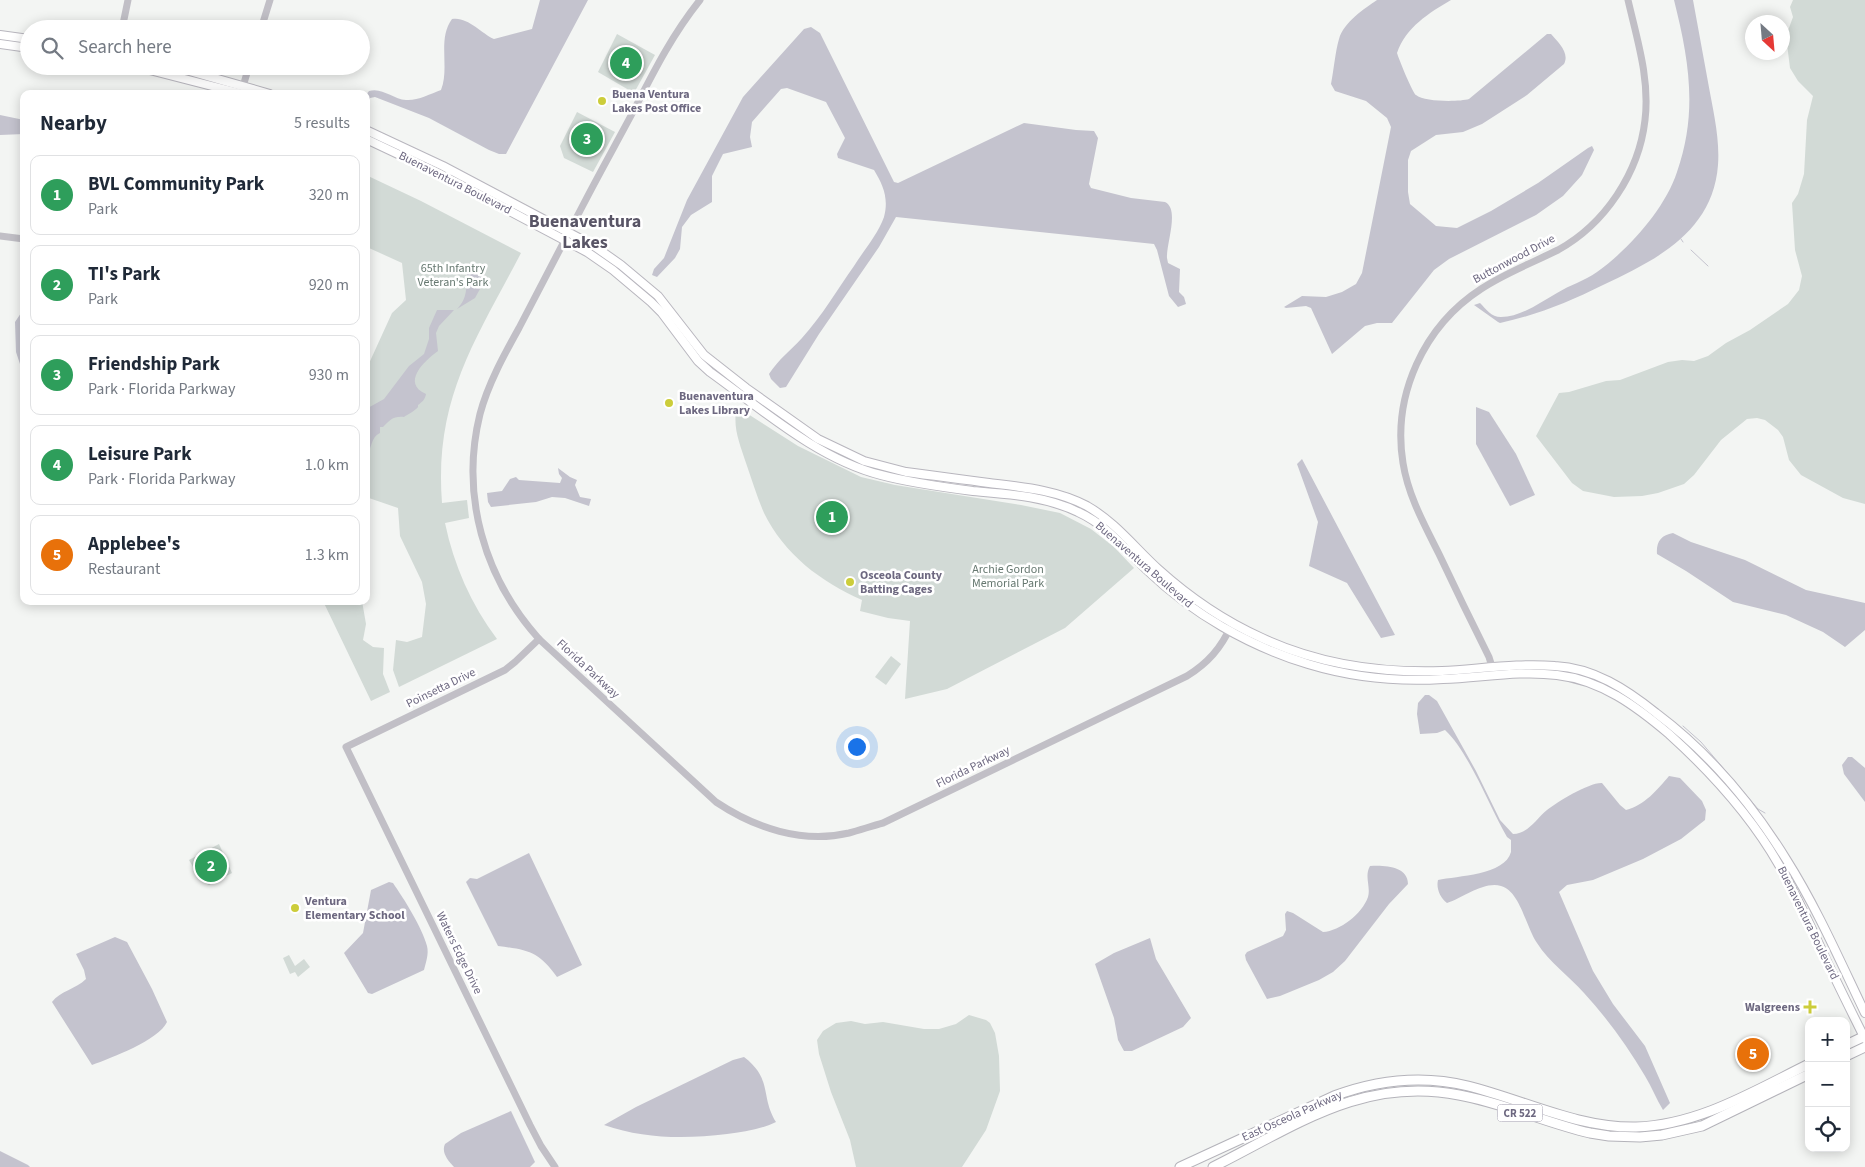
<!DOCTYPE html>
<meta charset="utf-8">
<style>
:root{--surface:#fff;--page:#f6f6f7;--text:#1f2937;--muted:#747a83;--line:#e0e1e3;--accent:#6d7338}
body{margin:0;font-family:"Source Sans 3",sans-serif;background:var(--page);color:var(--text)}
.controls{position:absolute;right:15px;bottom:15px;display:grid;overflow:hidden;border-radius:10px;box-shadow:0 2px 12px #0003}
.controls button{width:45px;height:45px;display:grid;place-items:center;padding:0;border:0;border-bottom:1px solid var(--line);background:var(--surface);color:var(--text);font:25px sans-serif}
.compass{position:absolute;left:1745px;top:15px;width:45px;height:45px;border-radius:50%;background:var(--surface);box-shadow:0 2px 12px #0003;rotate:154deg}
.you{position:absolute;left:856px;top:746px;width:18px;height:18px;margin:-12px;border:4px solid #fff;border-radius:50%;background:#1a73e8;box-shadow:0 0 0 8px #1a73e833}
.badge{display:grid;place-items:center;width:32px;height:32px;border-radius:50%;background:var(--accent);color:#fff;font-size:16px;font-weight:700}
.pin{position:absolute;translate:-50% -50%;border:2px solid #fff;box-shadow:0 1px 5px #0006}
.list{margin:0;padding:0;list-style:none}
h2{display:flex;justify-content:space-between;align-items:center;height:65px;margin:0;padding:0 20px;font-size:21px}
h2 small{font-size:16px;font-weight:400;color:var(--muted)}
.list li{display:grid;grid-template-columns:32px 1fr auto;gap:15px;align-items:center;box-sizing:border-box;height:80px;margin:0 10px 10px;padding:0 10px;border:1px solid var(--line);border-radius:10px}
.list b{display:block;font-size:19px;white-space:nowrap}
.list p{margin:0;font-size:16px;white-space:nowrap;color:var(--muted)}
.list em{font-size:16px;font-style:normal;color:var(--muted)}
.icon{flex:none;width:28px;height:28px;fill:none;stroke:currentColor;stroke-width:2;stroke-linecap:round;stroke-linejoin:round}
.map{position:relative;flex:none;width:1865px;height:1167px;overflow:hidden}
.search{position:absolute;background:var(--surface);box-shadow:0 2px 12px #0003;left:20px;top:20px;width:350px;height:55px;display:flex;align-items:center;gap:12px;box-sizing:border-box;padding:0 18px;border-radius:28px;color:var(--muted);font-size:19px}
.panel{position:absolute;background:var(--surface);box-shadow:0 2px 12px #0003;left:20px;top:90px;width:350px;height:515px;border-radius:10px}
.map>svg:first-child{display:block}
.green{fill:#d2dad6}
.water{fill:#c4c3ce}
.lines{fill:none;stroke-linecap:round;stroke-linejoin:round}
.stream{stroke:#c4c3ce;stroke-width:1}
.secondary-casing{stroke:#b8b6be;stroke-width:10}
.primary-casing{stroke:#b4b3ba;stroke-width:11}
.tertiary{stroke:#c1bfc6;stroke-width:7}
.secondary{stroke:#fff;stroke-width:8}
.primary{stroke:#fff;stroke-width:9}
.poi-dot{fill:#cccd3a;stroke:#fff;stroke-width:2}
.labels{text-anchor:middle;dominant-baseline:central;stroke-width:5;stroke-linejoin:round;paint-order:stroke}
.shield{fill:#fff;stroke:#9995a6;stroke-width:1}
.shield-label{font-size:11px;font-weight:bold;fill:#6d6880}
.poi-label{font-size:12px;font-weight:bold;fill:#6d6880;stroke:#fff;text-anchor:start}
.street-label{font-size:12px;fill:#6d6880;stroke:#fff}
.park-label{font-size:12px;fill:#667870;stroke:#fff}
.district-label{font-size:18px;font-weight:bold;fill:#595566;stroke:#fff}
</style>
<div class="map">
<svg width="1865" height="1167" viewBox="0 0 1865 1167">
<rect width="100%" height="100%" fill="#f3f5f3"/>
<g class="green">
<path d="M1793,0H1865V504L1843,498L1801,475L1789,460L1783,437L1778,430L1765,420L1757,418L1747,419L1721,440L1694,475L1684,484L1658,493L1642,496L1614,497L1583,491L1572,483L1536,436L1559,393L1569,392L1606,381L1620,380L1668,362L1682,360L1694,361L1708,356L1726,343L1750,330L1788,304L1799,290L1802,276L1795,250L1792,203L1798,194L1804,174L1807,120L1813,96L1798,81L1790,68L1786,36L1793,17L1790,7Z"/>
<path d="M617,34L655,55L634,93L598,72Z"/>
<path d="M577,112L615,132L593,172L564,158L560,146Z"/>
<path d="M366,175L421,201L521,253C475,341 434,399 442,503L467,500L469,518L445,523C454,566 471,604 497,639L399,687L393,670L396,640L407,642L422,637L426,604L422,582L400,536L398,508L366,497V370L392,313L406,300L402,263L369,248L366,249Z"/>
<path d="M737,407L798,446L861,477L895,485L1021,505L1060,513L1091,529L1114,547L1134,568L1065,628L947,689L905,699L910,621L888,618L860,611L862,600C821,582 784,554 764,513C757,497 752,480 746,463C740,444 732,427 737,407Z"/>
<path d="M323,601H362L366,624L363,640L373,647L384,648L383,674L390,692L371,701Z"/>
<path d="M891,656L901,664L886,685L875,677Z"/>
<path d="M219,844L232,873L209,885L201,881L189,860Z"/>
<path d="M289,955L295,966L304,959L310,967L298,977L295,972L290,974L283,958Z"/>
<path d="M969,1015L986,1020L990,1023L995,1033L999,1056L1000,1091L986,1130L962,1167H856L850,1140L831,1092L819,1054L817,1040L823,1031L836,1023L851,1021L865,1024L883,1022L924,1029H939L956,1024Z"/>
</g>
<g class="water">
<path d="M540,0H588L506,154H499L489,150L429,118L375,97L370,98L366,108V95L369,91C382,87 393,99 406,100C417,101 430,94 441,90C450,68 437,39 452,19C467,16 481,33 494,39L532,29Z"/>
<path d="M1377,0H1451C1429,13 1406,27 1397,53C1398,57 1413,94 1416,95C1424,102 1459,102 1469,99L1547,34H1551C1558,42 1570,53 1564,64L1527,95L1482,124L1463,132L1436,135L1411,151L1408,160V192L1410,204L1436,226L1457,228L1491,211L1538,183L1588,148L1592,146L1594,150L1582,175L1563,196L1536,215L1449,259L1434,270L1392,323H1377L1365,326L1332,354L1311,308L1306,306L1286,308L1284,307L1302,296L1326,297L1342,292L1356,284L1362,273L1391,127L1387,118L1366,101L1335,91L1331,84C1334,69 1335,53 1339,39C1344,22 1364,9 1377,0Z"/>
<path d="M1674,0H1693C1698,27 1703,55 1708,82C1713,110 1720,138 1718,165C1713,232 1656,260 1603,285C1569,302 1537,315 1500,323L1498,322L1474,305L1480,303C1486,309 1491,317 1501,317C1521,317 1541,302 1557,293C1570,285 1584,281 1597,272C1628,250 1665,209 1677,172C1698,112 1689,60 1674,0Z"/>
<path d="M811,27L820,33L892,178L894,182L898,183L1024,123L1076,130L1094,131L1098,138L1089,184L1091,188L1131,198L1165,202C1180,209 1166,244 1167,258L1168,263L1180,269L1179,292L1184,297L1186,304L1178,307L1169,296L1157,250L1154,244L896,217L879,247L819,334L786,387L780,388L771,379L769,374C778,360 791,350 802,338C822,316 837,290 854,266C864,250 878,234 884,217C889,198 883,185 874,170L838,158L837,154L845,138L826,102L787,88L781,89L752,122L750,137L752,147L723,154L712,176V202L691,215L682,227L680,249L675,258L657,277L652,275L654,269L664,258L687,200L743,97L804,29Z"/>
<path d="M0,115L24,120V134L0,135Z"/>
<path d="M475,270L481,273L485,280L475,298L457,309C468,298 466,287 467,273Z"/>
<path d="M24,282V376L16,352L15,322L21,313Z"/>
<path d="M437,310H454L439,326L436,333L438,351C424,361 401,383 426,394C425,400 422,402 418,405V407C416,410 407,415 404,417C393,416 390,420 383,427H380V433C370,438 373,448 366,455V409L384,399L409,366L424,354L429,339V328Z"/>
<path d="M1476,407L1489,412L1516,454L1535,495L1510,506L1476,444Z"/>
<path d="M1302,459L1395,635L1381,638L1347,583L1309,566L1318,522L1297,464Z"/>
<path d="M558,468L570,477L577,480L575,485L580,497L591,499L589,506L565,498L552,497L536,502L491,507L488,502L487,493L502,491L510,479L516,477L519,480L560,483L562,478L559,474Z"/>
<path d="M1673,533L1691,542L1745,560L1806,590L1865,603V630L1845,647L1823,632L1786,615L1733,602L1686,571L1657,554C1656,542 1661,535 1673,533Z"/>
<path d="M1425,695H1429L1437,701L1476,771L1500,820L1513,834C1528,834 1536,819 1547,810C1557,802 1590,782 1602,783L1620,805L1626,810C1645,805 1657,790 1669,776L1680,778L1702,801L1706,810L1705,820L1681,839L1643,859L1593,880L1567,885L1559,892L1593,971L1613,1004L1645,1046L1670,1103L1663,1110C1656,1099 1652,1087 1645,1076C1628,1047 1607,1018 1584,993C1569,976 1549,962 1537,943C1526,927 1520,891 1501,886C1484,881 1463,898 1447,903C1440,898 1436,888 1438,880C1457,876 1505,875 1511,852C1511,848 1511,843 1511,840L1507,837C1490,808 1469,752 1445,730L1437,733L1420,734L1417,714L1418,703Z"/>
<path d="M1848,757H1852L1865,768V802L1844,774L1842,765Z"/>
<path d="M529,853L582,965L557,977C539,952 529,950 498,946L466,882L470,878L477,879Z"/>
<path d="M1370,866C1384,865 1408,866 1408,884L1389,904L1345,961L1333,972L1319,980L1280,996L1267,999L1246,960L1245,955L1247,952L1283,936L1286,930L1285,914L1287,911L1293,913L1323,932C1340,931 1362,914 1368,897C1371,887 1364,876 1370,866Z"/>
<path d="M389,882L393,883C404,899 422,927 427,946C429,954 426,962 424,970L372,994L368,993L344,953L363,933L371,890Z"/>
<path d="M115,937L127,942L152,989L167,1022C159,1040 111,1058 92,1065L52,1002C60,991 76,989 86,979L84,970L76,954Z"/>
<path d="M1150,938L1156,959L1191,1018L1183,1027L1132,1051H1124L1118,1040L1114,1018L1095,964L1114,953Z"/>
<path d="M744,1057C773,1079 760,1096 776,1122C762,1129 743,1132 727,1134C686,1139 644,1139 604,1125L636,1107L733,1060Z"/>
<path d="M511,1111L535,1162L530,1167H454C448,1161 441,1152 445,1144L461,1133Z"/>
<path d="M0,1151L28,1165L30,1167H0Z"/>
</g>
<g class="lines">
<g class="stream">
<path d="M1681,239L1683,242"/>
<path d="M1691,250L1708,266"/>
<path d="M1683,726L1701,742L1758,809L1765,813"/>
</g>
<g class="secondary-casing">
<g id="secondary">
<path d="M0,35L29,39"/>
<path d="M0,44L29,48"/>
<path d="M134,66L243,94"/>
<path d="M172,66L270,94"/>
<path d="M366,130L443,166L594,246L621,265L658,296L704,355L746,388L818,439L864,461L906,472C934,476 961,479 989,483C1022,487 1057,490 1087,506C1115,522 1135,548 1158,569C1189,597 1224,621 1262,638C1318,664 1381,673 1442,671C1480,669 1518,663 1555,666C1594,668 1626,689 1656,713C1708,752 1752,804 1786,859C1817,908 1840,961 1865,1013"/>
<path d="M366,139L438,173L587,252L613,270L651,302L662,313L698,361L710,372C763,410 818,459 881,475C911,483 942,487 973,491C1008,494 1045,496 1078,512C1107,525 1126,550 1148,571C1193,614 1249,646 1308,664C1351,677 1397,682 1443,679C1480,678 1519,670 1557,675C1601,680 1636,706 1669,734C1711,772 1751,816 1779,865C1796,894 1810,925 1824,955C1837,983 1851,1011 1865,1039"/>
</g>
</g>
<g class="primary-casing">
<g id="primary">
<path d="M1846,1045L1865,1036"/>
<path d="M1846,1056L1865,1047"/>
<path d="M1180,1167L1334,1096C1377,1080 1423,1075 1468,1086C1524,1100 1577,1128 1636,1127C1699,1125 1754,1091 1809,1064"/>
<path d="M1213,1167C1295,1126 1363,1076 1459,1095C1504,1103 1546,1123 1590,1133L1609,1136L1640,1137L1662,1135L1702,1126L1809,1074"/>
</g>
</g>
<g class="tertiary">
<path d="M700,0C672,35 654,71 634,110C617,142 599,174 582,207C561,247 540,287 519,328C504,355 488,384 480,414C460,495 484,578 539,639L716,802C755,828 802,844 849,833C860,830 872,826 883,823L1187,676C1208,663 1221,648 1231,626"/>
<path d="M122,29L128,0"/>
<path d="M261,29L270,0"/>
<path d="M242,90L249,66"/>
<path d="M0,236L24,239"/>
<path d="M539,639L515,662L505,670L346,747L530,1125L541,1146L555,1167"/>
<path d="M1493,670L1489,657C1472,623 1455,588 1439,554C1424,524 1408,495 1403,463C1392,395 1424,326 1481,289C1505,273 1532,263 1558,250C1605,224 1639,173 1645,120C1650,79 1637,39 1628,0"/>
</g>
<use href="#secondary" class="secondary"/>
<use href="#primary" class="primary"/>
</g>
<g class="poi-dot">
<circle cx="602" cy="101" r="5"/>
<circle cx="669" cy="403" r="5"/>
<circle cx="850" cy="582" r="5"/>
<circle cx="295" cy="908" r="5"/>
<path d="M1807.5 999.5h5v5h5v5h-5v5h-5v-5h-5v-5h5z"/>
</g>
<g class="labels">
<rect class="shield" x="1497.5" y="1104.5" width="45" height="17" rx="4"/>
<g class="shield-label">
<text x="1520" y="1113">CR 522</text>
</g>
<g class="poi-label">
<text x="612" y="94">Buena Ventura<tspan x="612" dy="14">Lakes Post Office</tspan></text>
<text x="679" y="396">Buenaventura<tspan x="679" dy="14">Lakes Library</tspan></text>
<text x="860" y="575">Osceola County<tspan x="860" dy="14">Batting Cages</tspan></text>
<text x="305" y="901">Ventura<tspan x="305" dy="14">Elementary School</tspan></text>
<text x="1800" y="1007" text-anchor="end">Walgreens</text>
</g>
<g class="street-label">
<text transform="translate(455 183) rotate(27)">Buenaventura Boulevard</text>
<text transform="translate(1514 259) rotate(-28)">Buttonwood Drive</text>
<text transform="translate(1144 565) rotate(41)">Buenaventura Boulevard</text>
<text transform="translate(588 669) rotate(43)">Florida Parkway</text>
<text transform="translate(441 688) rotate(-26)">Poinsetta Drive</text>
<text transform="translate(973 767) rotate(-26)">Florida Parkway</text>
<text transform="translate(1808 923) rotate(64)">Buenaventura Boulevard</text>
<text transform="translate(459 953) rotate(64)">Waters Edge Drive</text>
<text transform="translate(1292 1116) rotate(-24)">East Osceola Parkway</text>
</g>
<g class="park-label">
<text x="453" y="268">65th Infantry<tspan x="453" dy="14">Veteran's Park</tspan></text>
<text x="1008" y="569">Archie Gordon<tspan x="1008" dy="14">Memorial Park</tspan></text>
</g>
<g class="district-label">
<text x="585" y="221">Buenaventura<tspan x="585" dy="21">Lakes</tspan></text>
</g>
</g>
</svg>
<div class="controls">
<button>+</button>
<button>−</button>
<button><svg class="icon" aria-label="locate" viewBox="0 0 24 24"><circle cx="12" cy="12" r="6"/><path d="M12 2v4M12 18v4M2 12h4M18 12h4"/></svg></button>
</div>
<svg class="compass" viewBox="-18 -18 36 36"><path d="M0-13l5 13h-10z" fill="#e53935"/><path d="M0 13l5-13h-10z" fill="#747a83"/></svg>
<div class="you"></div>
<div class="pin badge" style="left:832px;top:517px;background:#2e9e5b">1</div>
<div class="pin badge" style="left:211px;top:866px;background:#2e9e5b">2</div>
<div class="pin badge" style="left:587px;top:139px;background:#2e9e5b">3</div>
<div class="pin badge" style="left:626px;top:63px;background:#2e9e5b">4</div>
<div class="pin badge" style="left:1753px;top:1054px;background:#e8710a">5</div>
<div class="search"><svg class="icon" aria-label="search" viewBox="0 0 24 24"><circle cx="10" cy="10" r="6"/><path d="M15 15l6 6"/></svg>Search here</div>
<section class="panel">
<h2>Nearby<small>5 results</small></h2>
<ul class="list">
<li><span class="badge" style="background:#2e9e5b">1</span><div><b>BVL Community Park</b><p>Park</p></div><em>320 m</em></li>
<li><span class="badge" style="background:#2e9e5b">2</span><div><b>TI's Park</b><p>Park</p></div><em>920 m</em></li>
<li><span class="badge" style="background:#2e9e5b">3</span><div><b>Friendship Park</b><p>Park · Florida Parkway</p></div><em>930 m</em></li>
<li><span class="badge" style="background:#2e9e5b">4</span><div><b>Leisure Park</b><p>Park · Florida Parkway</p></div><em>1.0 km</em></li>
<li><span class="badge" style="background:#e8710a">5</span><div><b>Applebee's</b><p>Restaurant</p></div><em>1.3 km</em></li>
</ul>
</section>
</div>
